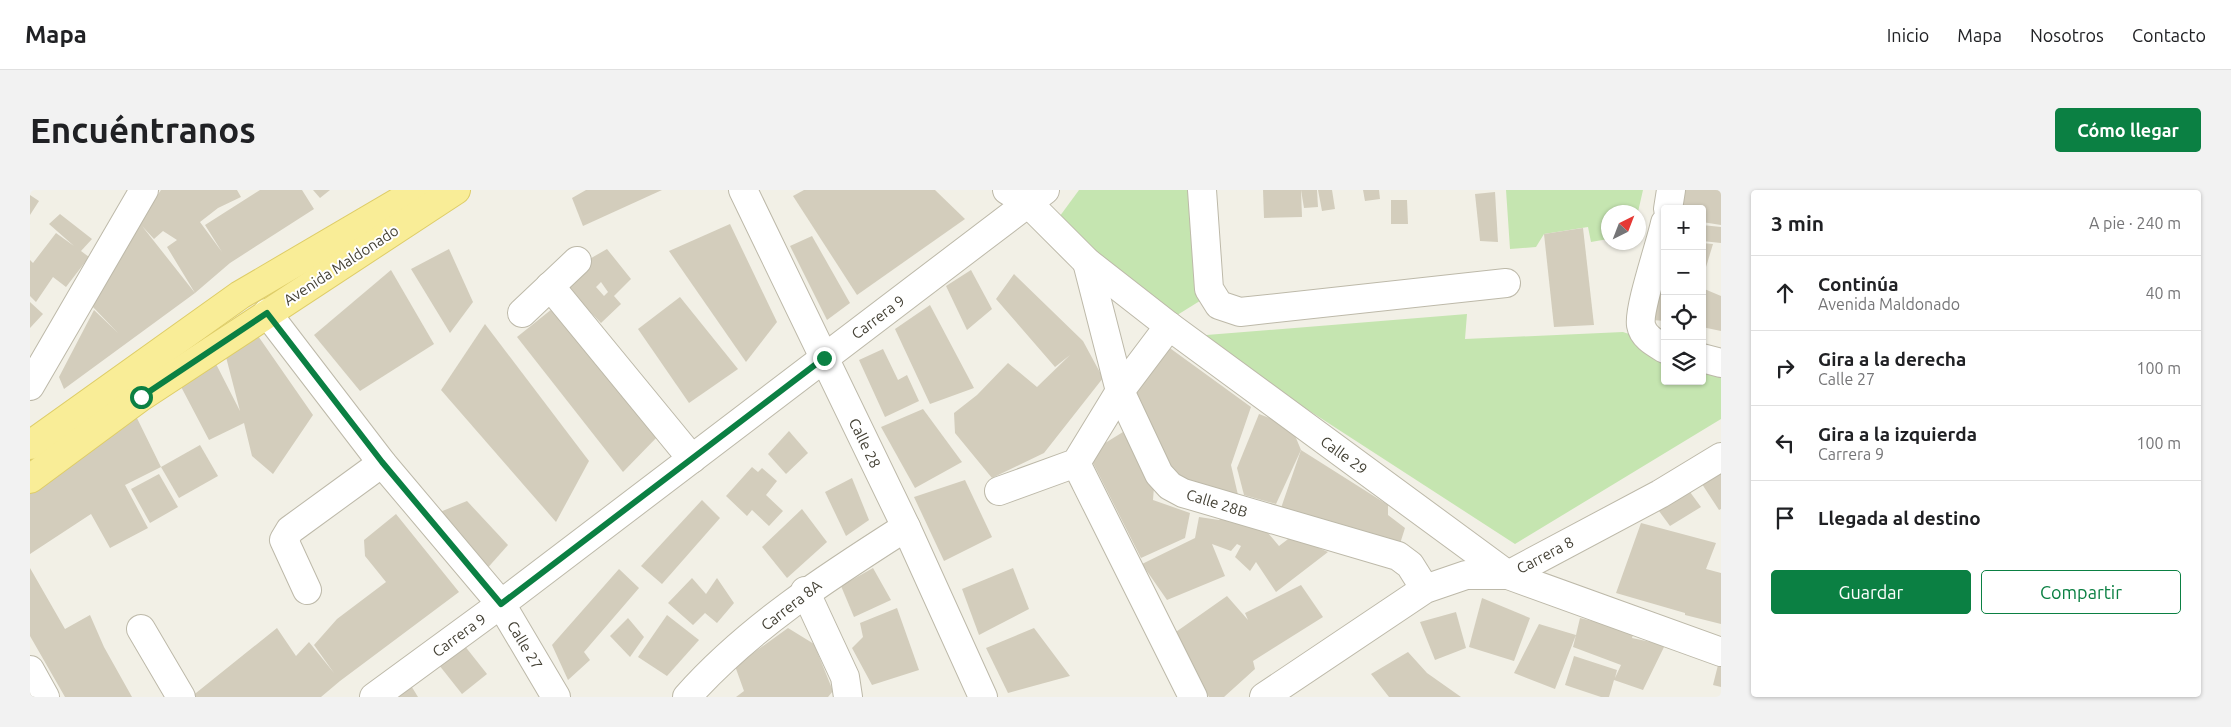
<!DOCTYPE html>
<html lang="es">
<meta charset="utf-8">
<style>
:root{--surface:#fff;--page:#f2f2f2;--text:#202124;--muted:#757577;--line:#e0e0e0;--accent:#0b8043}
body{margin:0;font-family:Ubuntu,sans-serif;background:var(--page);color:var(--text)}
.controls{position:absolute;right:15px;top:15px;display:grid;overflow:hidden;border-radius:5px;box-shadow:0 1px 4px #0004}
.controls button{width:45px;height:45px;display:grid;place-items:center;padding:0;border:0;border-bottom:1px solid var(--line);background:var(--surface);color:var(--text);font:25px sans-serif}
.compass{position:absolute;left:1571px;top:15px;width:45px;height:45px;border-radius:50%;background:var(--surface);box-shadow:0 1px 4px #0004;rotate:42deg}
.stop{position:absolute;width:15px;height:15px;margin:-11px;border:4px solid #0b8043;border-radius:50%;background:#fff}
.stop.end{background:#0b8043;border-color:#fff;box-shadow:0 1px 5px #0008}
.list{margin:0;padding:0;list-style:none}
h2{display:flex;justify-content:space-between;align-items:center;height:65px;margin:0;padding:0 20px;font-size:21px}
h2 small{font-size:16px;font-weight:400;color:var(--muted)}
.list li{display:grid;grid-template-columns:32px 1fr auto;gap:15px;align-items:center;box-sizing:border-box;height:75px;padding:0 20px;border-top:1px solid var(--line)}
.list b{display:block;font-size:19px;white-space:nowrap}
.list p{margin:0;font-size:16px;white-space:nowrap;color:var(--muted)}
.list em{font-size:16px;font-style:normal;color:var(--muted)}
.actions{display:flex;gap:10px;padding:15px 20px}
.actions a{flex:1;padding:11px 0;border:1px solid var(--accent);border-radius:5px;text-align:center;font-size:18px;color:var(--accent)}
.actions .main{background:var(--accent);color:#fff}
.icon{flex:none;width:28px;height:28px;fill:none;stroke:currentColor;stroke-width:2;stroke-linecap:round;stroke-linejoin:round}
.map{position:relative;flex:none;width:1691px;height:507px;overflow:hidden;border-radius:5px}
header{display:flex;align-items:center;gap:30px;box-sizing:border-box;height:70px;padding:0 25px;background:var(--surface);border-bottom:1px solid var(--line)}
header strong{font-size:24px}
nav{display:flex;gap:28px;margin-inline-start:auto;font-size:18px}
.intro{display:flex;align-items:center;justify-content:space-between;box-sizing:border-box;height:120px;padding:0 30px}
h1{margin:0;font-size:35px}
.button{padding:12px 22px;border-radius:5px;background:var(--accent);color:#fff;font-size:18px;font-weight:700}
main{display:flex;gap:30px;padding:0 30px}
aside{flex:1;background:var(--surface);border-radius:5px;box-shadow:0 1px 4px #0004}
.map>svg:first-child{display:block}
.green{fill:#c5e5b0}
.building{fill:#d3cdbc;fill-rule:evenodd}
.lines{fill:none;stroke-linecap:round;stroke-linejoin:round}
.minor-casing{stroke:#bdb9a9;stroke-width:30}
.major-casing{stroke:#decd68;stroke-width:30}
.minor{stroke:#fff;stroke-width:28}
.major{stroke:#f9ed97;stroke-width:28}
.route{stroke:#0b8043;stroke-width:6}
.labels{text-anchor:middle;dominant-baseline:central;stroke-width:4;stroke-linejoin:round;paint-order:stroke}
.street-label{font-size:15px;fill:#444135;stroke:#fff}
</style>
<header>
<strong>Mapa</strong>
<nav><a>Inicio</a><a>Mapa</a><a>Nosotros</a><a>Contacto</a></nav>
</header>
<div class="intro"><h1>Encuéntranos</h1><a class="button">Cómo llegar</a></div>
<main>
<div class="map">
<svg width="1691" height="507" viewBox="0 0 1691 507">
<rect width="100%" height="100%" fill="#f2f0e6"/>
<g class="green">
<path d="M1049,0H1162L1173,109L1144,127L1027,30Z"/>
<path d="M1476,0H1613L1608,22H1578V49L1561,52L1558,37L1514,44L1506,57L1480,59Z"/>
<path d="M1437,124L1435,149L1593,142L1635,156V191H1672V168L1691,174V229L1485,354L1164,146Z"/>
</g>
<g class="building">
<path d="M131,0H207L211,7L188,18L170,32L192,62L175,35L230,0H272L284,19L200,73L165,103L137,57L147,50L133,41L124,49L112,36L165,103L34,199L29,187L64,120L88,143L62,116L109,32Z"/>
<path d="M283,0H300L290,8Z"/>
<path d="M556,0H632L553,36L542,8Z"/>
<path d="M774,0H905L935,29L827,105L763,6Z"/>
<path d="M1233,0H1271L1272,27L1234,28Z"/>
<path d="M1271,0H1287L1288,17L1274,18Z"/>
<path d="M1288,0H1302L1305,19L1292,21Z"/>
<path d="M1333,0H1349L1350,9L1335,11Z"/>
<path d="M1647,0H1691V35L1672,32V19H1643Z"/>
<path d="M1465,2L1468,52L1450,51L1445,4Z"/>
<path d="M0,5L9,11L0,25Z"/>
<path d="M1361,10H1377L1378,34H1361Z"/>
<path d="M30,24L62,49L51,61L59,67L36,97L23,87L6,112L0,106V70L3,73L26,43L44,56L19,34Z"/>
<path d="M700,34L747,132L716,172L639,61Z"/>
<path d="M1672,35L1691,37V53L1672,51Z"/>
<path d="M1553,38L1564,135L1524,137L1514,44Z"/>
<path d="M782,46L820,113L797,130L760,56Z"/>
<path d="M1672,53L1683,54L1673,87H1672Z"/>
<path d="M419,59L443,112L420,143L381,79Z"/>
<path d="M577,59L601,89L584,106L591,114L571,133L537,98L559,76L556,71ZM571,92L578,102L574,106L566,97Z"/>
<path d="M1635,69V131L1622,130Z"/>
<path d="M361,80L404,154L330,201L284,145Z"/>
<path d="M941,80L962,119L937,140L916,96Z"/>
<path d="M984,84L1053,151L1073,188L1014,263L962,288L925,243L924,223L947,205L978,173L1007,197L1040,165L1025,177L966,109Z"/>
<path d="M1672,98L1691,106V141L1672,137Z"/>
<path d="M650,107L708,179L659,213L608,139Z"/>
<path d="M0,112L13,124L0,138Z"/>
<path d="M527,115L629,245L593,282L487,147Z"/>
<path d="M900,115L944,198L900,214L865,139Z"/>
<path d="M455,134L559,271L526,332L411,200Z"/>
<path d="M226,143L283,225L243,284L222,266L214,233L179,250L148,191L185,172L210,221L196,167Z"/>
<path d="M1137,156L1221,217L1201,275L1208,305L1139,287L1101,197Z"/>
<path d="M853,159L868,190L877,185L889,211L855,227L829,170Z"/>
<path d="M893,219L932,272L885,298L851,237Z"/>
<path d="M103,220L131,277L95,295L118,338L80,358L61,324L0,364V299Z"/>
<path d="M1229,224L1261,236L1271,260L1246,314L1214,305L1207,278Z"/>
<path d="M759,241L778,263L756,284L738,264Z"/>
<path d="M1093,242L1124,297L1123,310L1160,323L1155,348L1111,368L1062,271L1067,258Z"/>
<path d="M170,255L188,286L149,308L131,277Z"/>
<path d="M1271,260L1358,315V325L1375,338L1368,360L1251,318Z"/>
<path d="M722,277L728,282L732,278L747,291L736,305L753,321L739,336L722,320L717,326L696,306Z"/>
<path d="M1691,277V319L1689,320L1668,288Z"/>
<path d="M129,284L148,317L120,333L101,299Z"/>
<path d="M822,288L839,330L816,346L795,302Z"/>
<path d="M935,290L962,347L914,371L884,307Z"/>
<path d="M1657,298L1671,317L1640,336L1626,317Z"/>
<path d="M672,310L690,328L632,394L611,376Z"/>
<path d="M437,311L478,355L454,382L410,322Z"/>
<path d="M772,319L797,352L757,388L732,357Z"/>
<path d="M366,324L429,402L310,491L291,507H161L247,438L266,466L279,452L304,483L284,455L307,429L356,392L335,366L334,350Z"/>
<path d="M1197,324L1238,343L1249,356L1262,346L1298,362L1246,402L1226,372L1220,381L1205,367L1211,356L1207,354L1201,361L1182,354L1195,386L1137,410L1112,374L1165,348L1169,327L1189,330Z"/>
<path d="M1611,333L1686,353L1676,379L1691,383V434L1655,425V423L1586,403Z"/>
<path d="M0,378L35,439L60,425L74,457L102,507H35L0,446Z"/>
<path d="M843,378L861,410L824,427L811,396Z"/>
<path d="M983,378L999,419L949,445L932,399Z"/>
<path d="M589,379L609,398L554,462L560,470L538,490L522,455Z"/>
<path d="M662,388L676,404L687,388L704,413L687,433L675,423L663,435L638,413Z"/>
<path d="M1271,395L1293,427L1223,471L1225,479L1194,507H1179L1143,444L1197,406L1218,430L1215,423Z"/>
<path d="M1452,408L1500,428L1484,471L1439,457Z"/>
<path d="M867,418L889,480L842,495L822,458L833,447L830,433Z"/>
<path d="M1426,422L1436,458L1405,470L1390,432Z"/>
<path d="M637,425L669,450L637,486L608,467Z"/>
<path d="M598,428L614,447L600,467L580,446Z"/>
<path d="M1550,428L1604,441L1602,448L1635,455L1613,500L1584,490L1579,507H1571L1535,495L1544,466L1587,480L1585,488L1591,475L1543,457L1546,445L1525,499L1484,483L1509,434L1546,445Z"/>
<path d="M758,438L784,454L803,501L798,507H706L714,501L705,476Z"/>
<path d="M1004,438L1040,486L978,503L956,458Z"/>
<path d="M434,455L457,484L432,504L409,475Z"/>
<path d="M1378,462L1397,483L1431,507H1359L1341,484Z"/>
<path d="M1689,471L1691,472V497L1683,495Z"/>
<path d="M380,494L388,507H359Z"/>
</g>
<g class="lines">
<g class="minor-casing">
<g id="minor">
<path d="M713,0L876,337L953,507"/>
<path d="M977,0L999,14L1057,72L1139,136L1478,385L1691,462"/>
<path d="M1172,0L1179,99L1189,115L1210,122L1476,93"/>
<path d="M1638,19L1641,0"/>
<path d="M1635,33C1631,53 1608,119 1611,135C1613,147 1625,153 1635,159"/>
<path d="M1057,72L1090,201L1129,284L1140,296L1153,303L1368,366L1380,375L1395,399"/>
<path d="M520,96L662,269"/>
<path d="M237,123L352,273L471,414L526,507"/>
<path d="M492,123L547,71"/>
<path d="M1672,168L1691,173"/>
<path d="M0,196L114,0"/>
<path d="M1046,273L1163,507"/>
<path d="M969,301L1046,273L1090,201L1139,136"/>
<path d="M277,400L254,350L260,340L352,273"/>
<path d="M775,401L815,487L818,507"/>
<path d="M111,439L151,507"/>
<path d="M0,480L15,507"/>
<path d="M344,507L471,414L1015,0"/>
<path d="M657,507C718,438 799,386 876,337"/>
<path d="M1234,507L1395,399L1436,385H1478L1630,304L1691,267"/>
</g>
</g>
<g class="major-casing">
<g id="major">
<path d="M0,255L210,105L389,0"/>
<path d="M0,289L111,207L426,0"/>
</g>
</g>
<use href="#minor" class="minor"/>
<use href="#major" class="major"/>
</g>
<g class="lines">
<path class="route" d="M111,207L237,123L352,272L471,414L794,168"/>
</g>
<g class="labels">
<g class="street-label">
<text transform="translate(311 75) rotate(-33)">Avenida Maldonado</text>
<text transform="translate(848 127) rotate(-37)">Carrera 9</text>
<text transform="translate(835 253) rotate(64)">Calle 28</text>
<text transform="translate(1314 265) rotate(36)">Calle 29</text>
<text transform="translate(1187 313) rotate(17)">Calle 28B</text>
<text transform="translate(1515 365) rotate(-28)">Carrera 8</text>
<text transform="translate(761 415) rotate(-38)">Carrera 8A</text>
<text transform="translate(429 445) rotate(-36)">Carrera 9</text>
<text transform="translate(495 455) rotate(59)">Calle 27</text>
</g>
</g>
</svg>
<div class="controls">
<button>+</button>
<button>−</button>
<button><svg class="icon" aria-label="locate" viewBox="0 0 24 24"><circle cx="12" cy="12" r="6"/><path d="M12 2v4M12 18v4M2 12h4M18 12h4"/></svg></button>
<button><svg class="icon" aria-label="layers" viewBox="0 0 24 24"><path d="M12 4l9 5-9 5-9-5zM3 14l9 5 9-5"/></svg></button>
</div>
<svg class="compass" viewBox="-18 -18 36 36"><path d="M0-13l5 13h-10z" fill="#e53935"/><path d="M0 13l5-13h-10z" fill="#757577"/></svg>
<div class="stop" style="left:111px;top:207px"></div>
<div class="stop end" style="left:794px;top:168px"></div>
</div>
<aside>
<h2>3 min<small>A pie · 240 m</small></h2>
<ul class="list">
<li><svg class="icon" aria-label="ahead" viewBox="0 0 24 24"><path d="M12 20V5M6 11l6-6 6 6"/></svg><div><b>Continúa</b><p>Avenida Maldonado</p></div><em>40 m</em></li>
<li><svg class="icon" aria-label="right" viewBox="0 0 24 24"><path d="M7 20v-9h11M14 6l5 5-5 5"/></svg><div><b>Gira a la derecha</b><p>Calle 27</p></div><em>100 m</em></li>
<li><svg class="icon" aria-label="left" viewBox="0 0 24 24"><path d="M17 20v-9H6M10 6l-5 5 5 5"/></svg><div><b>Gira a la izquierda</b><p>Carrera 9</p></div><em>100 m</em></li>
<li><svg class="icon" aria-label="arrive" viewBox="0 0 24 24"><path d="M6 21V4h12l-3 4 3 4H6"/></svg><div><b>Llegada al destino</b></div></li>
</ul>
<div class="actions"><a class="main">Guardar</a><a>Compartir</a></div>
</aside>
</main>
